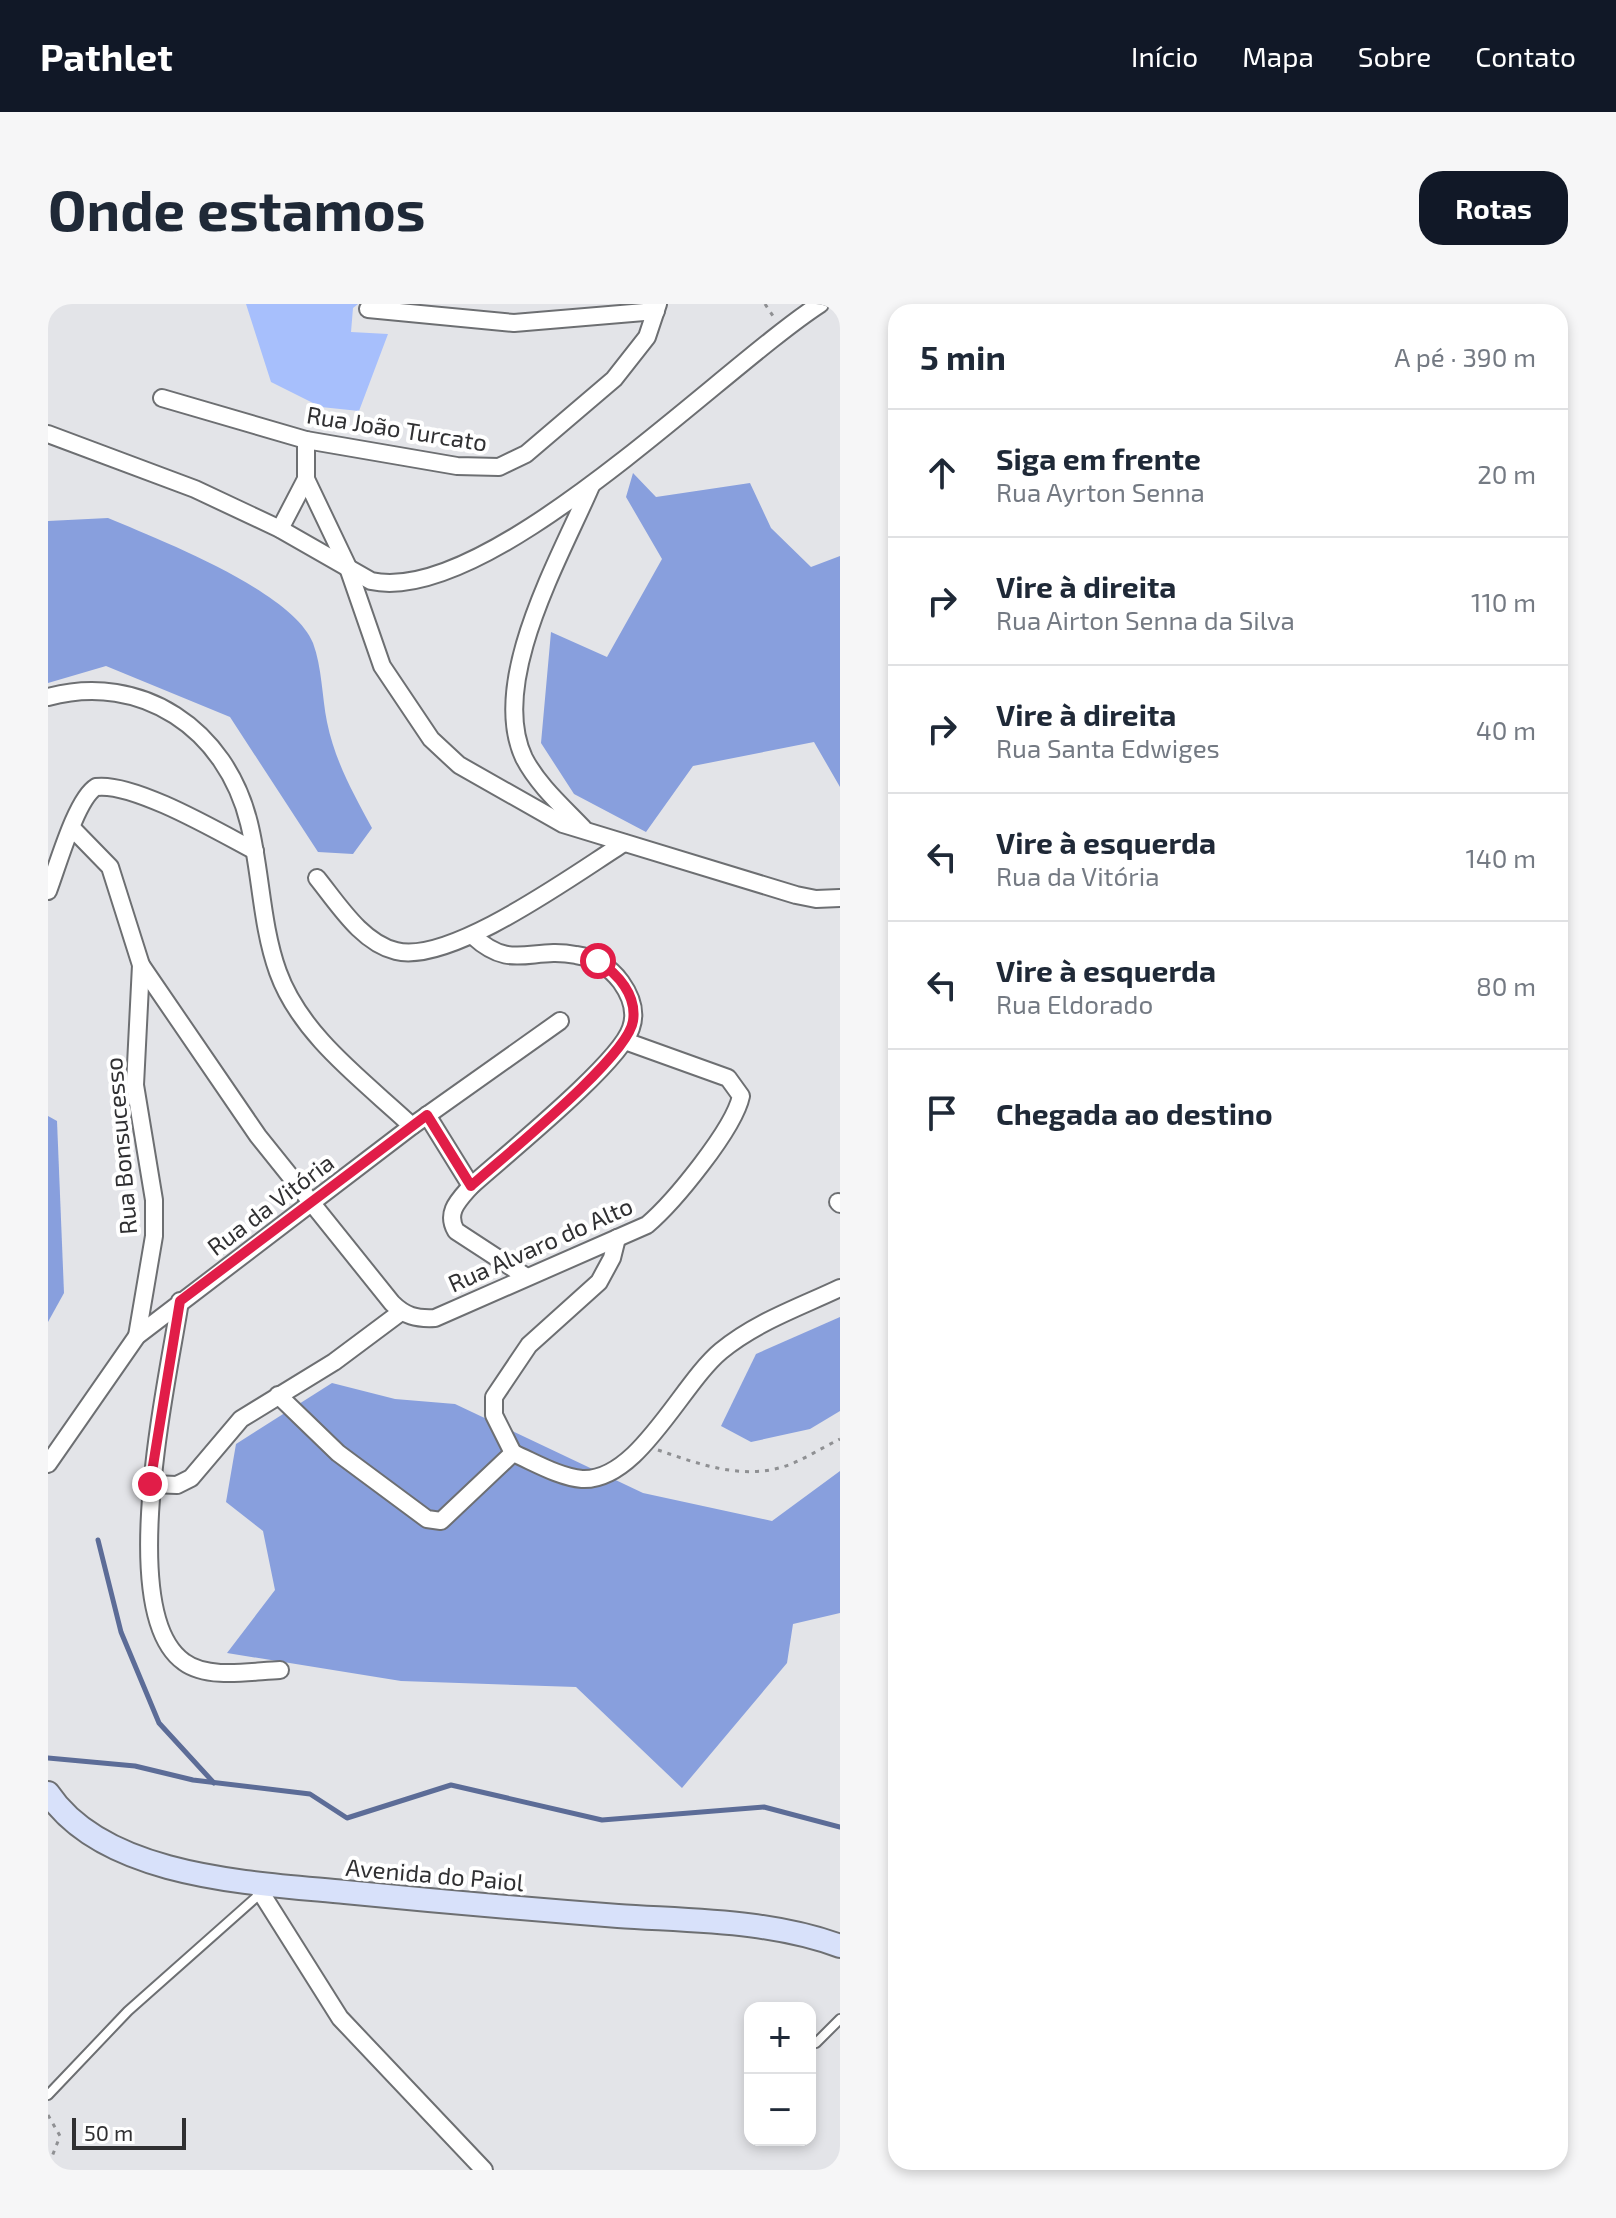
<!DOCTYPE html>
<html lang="pt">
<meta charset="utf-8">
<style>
:root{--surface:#fff;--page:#f6f6f7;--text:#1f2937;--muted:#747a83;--line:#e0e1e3;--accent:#111827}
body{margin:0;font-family:"Exo 2",sans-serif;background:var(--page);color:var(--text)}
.controls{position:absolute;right:24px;bottom:24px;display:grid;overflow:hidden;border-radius:16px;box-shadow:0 4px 12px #0003}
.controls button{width:72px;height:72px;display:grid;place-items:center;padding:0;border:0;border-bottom:2px solid var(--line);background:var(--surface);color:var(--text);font:40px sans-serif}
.scale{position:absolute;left:24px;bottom:20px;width:114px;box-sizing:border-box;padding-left:8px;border:4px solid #303032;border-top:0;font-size:22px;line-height:28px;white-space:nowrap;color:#303032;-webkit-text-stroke:6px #fff;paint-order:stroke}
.stop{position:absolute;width:24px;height:24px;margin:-18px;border:6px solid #e11d48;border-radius:50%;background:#fff}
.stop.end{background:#e11d48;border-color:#fff;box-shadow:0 2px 8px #0008}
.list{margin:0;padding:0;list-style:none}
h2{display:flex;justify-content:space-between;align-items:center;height:104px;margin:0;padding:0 32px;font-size:34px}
h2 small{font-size:26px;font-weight:400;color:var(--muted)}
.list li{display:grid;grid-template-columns:52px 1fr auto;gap:24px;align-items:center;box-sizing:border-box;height:128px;padding:0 32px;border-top:2px solid var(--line)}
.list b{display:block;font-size:30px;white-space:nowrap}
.list p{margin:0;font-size:26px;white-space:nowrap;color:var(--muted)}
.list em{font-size:26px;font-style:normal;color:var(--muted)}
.icon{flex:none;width:44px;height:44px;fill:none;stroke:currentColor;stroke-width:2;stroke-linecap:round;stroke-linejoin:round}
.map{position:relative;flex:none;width:792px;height:1866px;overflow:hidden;border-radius:24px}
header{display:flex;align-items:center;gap:48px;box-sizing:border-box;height:112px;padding:0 40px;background:var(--accent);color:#fff}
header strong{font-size:38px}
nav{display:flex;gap:44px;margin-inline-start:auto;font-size:28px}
.intro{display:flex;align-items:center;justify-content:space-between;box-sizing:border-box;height:192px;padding:0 48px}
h1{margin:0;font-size:56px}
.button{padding:20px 36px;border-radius:24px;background:var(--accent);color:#fff;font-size:28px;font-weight:700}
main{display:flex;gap:48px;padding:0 48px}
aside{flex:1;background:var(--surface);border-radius:24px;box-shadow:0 4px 12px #0003}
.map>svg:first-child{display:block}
.green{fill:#a7bffc}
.forest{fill:#889fdd}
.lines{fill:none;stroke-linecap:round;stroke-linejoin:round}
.stream{stroke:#5c6c97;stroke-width:5}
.lane-casing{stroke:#6d6f72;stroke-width:12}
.street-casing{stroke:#6d6f72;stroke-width:20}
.secondary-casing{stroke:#6d6f72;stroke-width:26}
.path{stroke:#8f9093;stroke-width:3;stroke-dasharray:4 6;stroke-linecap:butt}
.lane{stroke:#fff;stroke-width:8}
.street{stroke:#fff;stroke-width:16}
.secondary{stroke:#d8e1fa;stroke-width:22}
.route{stroke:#e11d48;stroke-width:10}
.labels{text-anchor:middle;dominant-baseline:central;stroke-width:8;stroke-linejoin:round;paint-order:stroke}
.street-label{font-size:24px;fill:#303032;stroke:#fff}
</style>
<header>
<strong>Pathlet</strong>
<nav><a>Início</a><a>Mapa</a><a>Sobre</a><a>Contato</a></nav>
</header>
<div class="intro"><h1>Onde estamos</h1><a class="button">Rotas</a></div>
<main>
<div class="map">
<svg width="792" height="1866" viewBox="0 0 792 1866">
<rect width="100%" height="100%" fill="#e3e4e8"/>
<path class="green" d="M198,0H310L305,4L303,28L340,30L311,107L273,103L223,78Z"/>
<g class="forest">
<path d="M585,169L608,193L702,179L723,224L763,263L792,252V483L766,438L645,462L598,528L526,490L493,439L503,328L559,353L614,255L578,193Z"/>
<path d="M60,214C112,236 244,287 265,339C274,363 274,393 279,418C287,457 305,489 324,524L305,550L270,548L182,413L58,362L0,379V217Z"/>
<path d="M0,812L9,817L16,989L0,1018Z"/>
<path d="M792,1013V1107L762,1125L703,1138L673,1122L708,1050Z"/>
<path d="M284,1079L347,1095L407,1100L595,1189L724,1217L792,1167V1309L745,1320L739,1359L634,1484L528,1383L353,1377L179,1349L227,1286L215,1227L178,1198L188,1140Z"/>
</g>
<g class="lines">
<g class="stream">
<path d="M50,1236L73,1328L111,1419L166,1479"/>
<path d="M0,1454L87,1462L145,1476L262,1490L299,1514L403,1481L554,1516L716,1503L792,1523"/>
</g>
<g class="lane-casing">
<g id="lane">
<path d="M768,1739L792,1715"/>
<path d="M0,1791L80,1707L213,1589"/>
</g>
</g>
<g class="street-casing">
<g id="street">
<path d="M320,5L466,19L608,7"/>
<path d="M114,94L258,136L409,162L451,163L478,150L566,75L599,33L610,0"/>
<path d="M0,130L147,185L232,225L323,277C440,303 672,65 772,0"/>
<path d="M258,136V175L299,261L334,362L383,435L411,461L515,520L748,591L768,595L792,594"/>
<path d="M232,225L258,175"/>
<path d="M0,393C94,368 178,425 201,519C213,567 213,621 230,668C253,732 316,777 364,822"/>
<path d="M24,524L62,563L93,661L87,781L106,896V932L89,1032"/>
<path d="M535,524C514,502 490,481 476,454C440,378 512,254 543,182"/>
<path d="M269,574C290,600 314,639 348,647C403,661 528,569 576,539"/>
<path d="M0,587C9,564 28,495 48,483C86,478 171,528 207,547"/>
<path d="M93,661L210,832L344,999C357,1012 368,1015 387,1014L599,921C626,898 686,825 693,792L680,774L577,737"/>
<path d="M379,811L423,882C411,896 397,908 408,927L477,972"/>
<path d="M423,882C455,853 572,759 583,724C589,707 583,692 573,678C562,663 547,654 528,651C483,642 464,668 425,632"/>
<path d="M790,898L792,900"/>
<path d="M132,997C121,1071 66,1309 136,1358C160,1376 205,1367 232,1366"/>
<path d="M230,1091L290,1149L379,1215L393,1217L465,1149C486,1158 511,1173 534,1175C590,1178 633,1080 673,1047C708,1018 752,1003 792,984"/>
<path d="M465,1149L446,1111V1093L481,1041L551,978L564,954L569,934"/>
<path d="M0,1160L89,1032L364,822L512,717"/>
<path d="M102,1180L129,1181L143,1174L193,1115L286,1058L353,1008"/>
<path d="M207,1579L292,1714L436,1866"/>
</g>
</g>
<g class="secondary-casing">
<path id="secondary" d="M0,1489C57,1574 205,1579 297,1588C388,1597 479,1605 570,1612C644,1617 721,1616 792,1642"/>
</g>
<g class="path">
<path d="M717,0L727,15"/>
<path d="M610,1146C648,1159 690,1175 731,1164C751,1159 773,1144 792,1135"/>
<path d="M0,1811L12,1832L0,1863"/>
</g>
<use href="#lane" class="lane"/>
<use href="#street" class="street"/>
<use href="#secondary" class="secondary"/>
</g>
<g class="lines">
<path class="route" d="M102,1180L132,997L379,811L423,882C455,853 580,753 585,717C589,691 570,670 550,657"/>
</g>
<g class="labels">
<g class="street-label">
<text transform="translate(349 124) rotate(9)">Rua João Turcato</text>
<text transform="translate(72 842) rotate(-95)">Rua Bonsucesso</text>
<text transform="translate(222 900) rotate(-37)">Rua da Vitória</text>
<text transform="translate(492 940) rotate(-24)">Rua Alvaro do Alto</text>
<text transform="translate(387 1570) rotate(5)">Avenida do Paiol</text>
</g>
</g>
</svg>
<div class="controls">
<button>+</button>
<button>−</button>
</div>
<div class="scale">50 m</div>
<div class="stop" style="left:550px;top:657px"></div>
<div class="stop end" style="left:102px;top:1180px"></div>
</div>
<aside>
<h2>5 min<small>A pé · 390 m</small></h2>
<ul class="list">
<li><svg class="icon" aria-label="ahead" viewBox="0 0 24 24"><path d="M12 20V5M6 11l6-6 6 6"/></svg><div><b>Siga em frente</b><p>Rua Ayrton Senna</p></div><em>20 m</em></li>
<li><svg class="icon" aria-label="right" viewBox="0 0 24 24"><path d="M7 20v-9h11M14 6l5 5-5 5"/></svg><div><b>Vire à direita</b><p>Rua Airton Senna da Silva</p></div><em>110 m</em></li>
<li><svg class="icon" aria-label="right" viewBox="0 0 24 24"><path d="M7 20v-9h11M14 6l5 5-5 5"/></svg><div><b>Vire à direita</b><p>Rua Santa Edwiges</p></div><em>40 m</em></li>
<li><svg class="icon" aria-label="left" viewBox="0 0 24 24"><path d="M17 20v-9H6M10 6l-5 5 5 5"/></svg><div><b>Vire à esquerda</b><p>Rua da Vitória</p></div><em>140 m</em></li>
<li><svg class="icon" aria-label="left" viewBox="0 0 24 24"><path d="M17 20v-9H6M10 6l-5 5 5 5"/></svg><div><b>Vire à esquerda</b><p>Rua Eldorado</p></div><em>80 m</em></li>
<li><svg class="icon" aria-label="arrive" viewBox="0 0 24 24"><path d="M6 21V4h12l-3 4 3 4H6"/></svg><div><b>Chegada ao destino</b></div></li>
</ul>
</aside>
</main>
